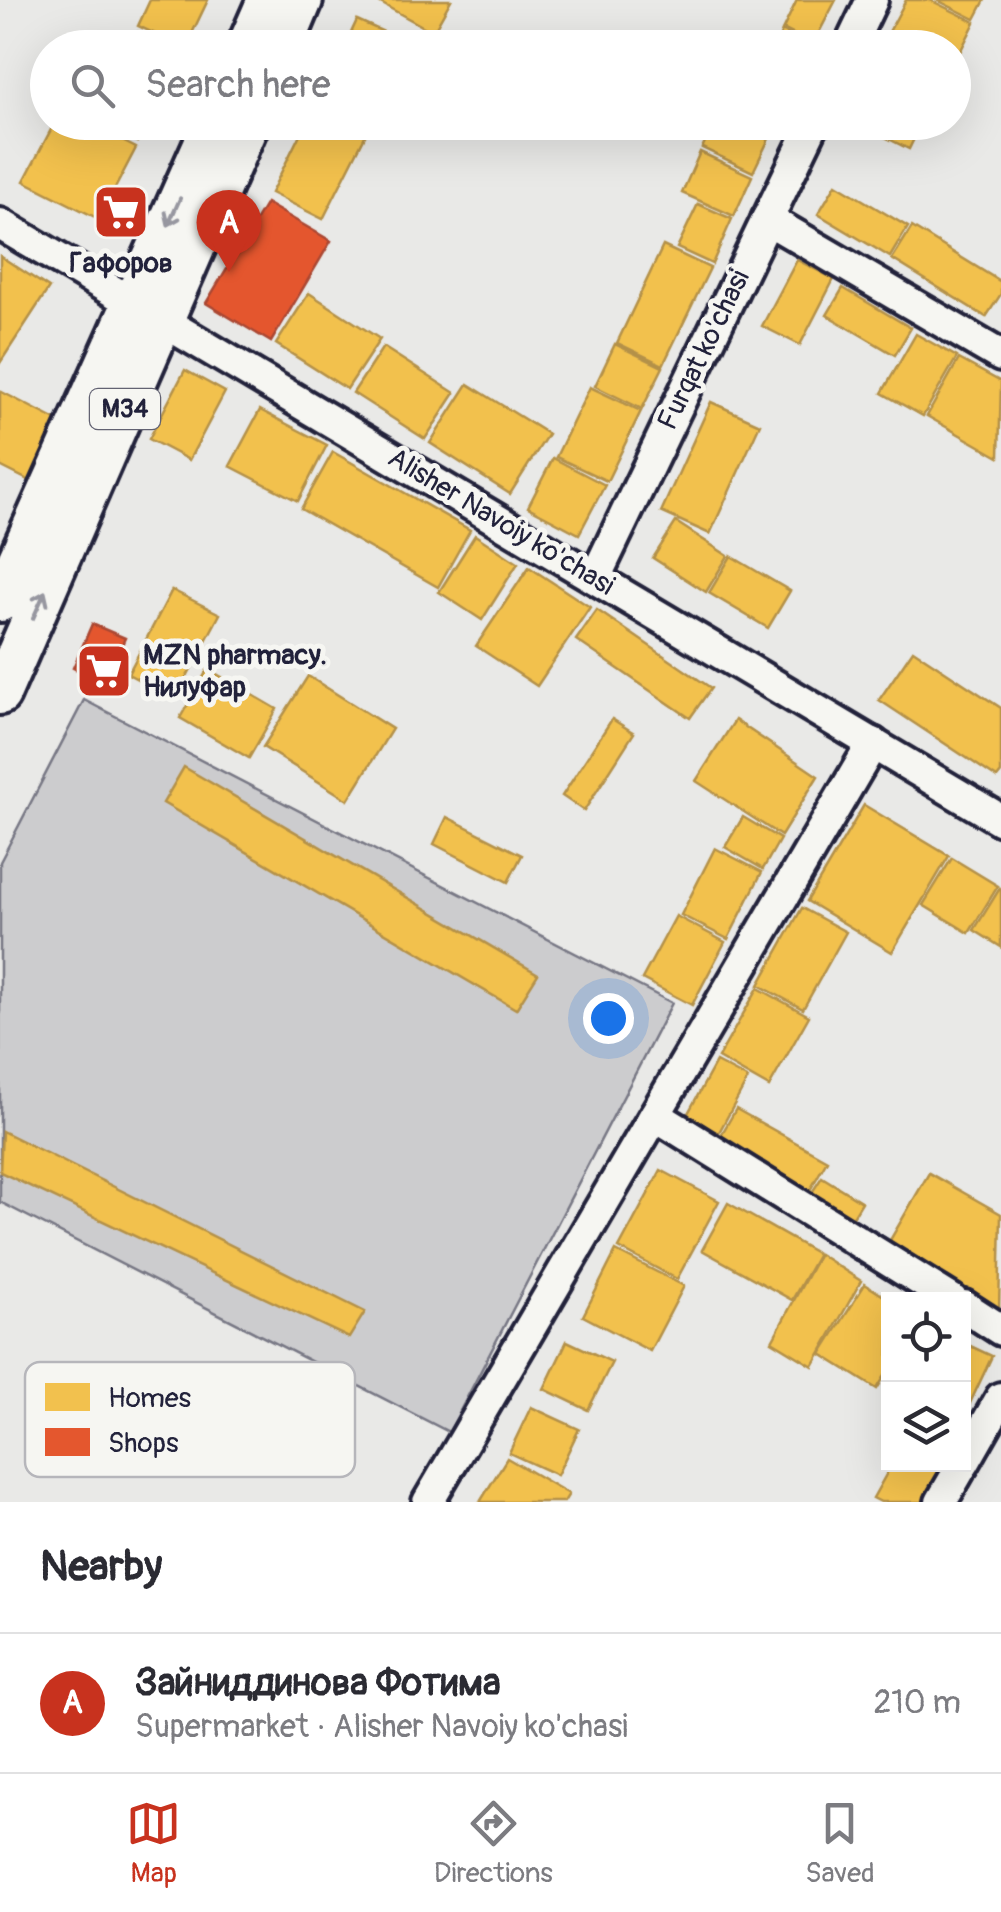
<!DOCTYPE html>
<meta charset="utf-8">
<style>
:root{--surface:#fff;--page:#f7f7f7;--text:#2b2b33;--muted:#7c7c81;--line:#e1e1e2;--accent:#c8321e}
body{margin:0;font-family:Pangolin,sans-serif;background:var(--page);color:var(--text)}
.controls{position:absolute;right:30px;bottom:30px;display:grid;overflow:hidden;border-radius:0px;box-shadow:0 10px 40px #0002}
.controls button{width:90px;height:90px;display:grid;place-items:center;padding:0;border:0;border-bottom:2px solid var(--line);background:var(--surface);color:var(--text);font:50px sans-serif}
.you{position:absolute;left:608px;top:1018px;width:35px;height:35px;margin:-25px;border:8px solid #fff;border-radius:50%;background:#1a73e8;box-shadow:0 0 0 15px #1a73e833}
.badge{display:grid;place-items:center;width:65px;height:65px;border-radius:50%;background:var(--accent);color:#fff;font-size:32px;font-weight:700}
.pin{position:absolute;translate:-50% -82px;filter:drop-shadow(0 2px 5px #0008)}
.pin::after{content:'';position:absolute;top:52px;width:35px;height:30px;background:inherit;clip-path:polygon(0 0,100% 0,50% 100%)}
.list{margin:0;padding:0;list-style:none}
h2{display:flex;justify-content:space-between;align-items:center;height:130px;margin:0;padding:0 40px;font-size:42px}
h2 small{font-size:32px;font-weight:400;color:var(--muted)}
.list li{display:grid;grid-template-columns:65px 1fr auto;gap:30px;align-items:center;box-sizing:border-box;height:140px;padding:0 40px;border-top:2px solid var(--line)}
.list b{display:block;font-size:38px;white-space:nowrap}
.list p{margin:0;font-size:32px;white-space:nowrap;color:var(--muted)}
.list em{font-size:32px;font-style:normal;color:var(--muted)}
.icon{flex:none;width:55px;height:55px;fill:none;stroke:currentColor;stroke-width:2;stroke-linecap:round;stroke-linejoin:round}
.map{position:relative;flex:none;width:1001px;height:1502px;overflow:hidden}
.search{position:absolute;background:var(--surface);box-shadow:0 10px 40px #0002;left:30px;right:30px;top:30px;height:110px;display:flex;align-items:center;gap:25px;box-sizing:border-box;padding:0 35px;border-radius:55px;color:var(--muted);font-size:38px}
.sheet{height:270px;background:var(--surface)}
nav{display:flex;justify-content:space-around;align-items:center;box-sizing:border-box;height:140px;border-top:2px solid var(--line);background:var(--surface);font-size:28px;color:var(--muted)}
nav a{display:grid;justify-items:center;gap:5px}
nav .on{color:var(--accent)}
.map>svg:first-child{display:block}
.green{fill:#ccccce;stroke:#777784;stroke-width:2.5}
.homes{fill:#f2c14e;stroke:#b49148;stroke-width:2.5}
.shops{fill:#e4572e;stroke:#aa4732;stroke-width:2.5}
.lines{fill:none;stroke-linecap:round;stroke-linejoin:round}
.minor-casing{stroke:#22223b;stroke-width:38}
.major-casing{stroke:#22223b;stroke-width:48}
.minor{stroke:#f6f6f2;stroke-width:30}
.major{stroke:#f6f6f2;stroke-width:40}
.oneway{stroke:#9797a0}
.labels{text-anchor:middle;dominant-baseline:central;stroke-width:10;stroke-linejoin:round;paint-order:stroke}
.shield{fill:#f6f6f2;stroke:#626272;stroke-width:2.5}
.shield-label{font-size:25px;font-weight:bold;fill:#22223b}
.poi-label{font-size:28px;font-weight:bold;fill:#22223b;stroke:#f6f6f2}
.street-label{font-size:28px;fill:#22223b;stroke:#f6f6f2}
.key{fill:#f6f6f2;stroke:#b6b6bb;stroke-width:2.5}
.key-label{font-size:28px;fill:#22223b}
</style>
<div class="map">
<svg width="1001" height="1502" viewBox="0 0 1001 1502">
<rect width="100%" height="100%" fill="#e9e9e7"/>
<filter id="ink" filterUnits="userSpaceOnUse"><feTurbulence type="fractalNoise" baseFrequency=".01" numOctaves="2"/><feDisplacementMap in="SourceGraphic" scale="20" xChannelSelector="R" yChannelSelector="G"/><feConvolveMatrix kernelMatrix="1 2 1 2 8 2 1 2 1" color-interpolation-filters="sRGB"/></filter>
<g filter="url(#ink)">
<path class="green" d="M84,700L672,1003L449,1432L0,1202V862Z"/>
<g class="homes">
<path d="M150,0H208L185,48L138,26Z"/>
<path d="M375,0H451L433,32Z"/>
<path d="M797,0H836L813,44L783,29Z"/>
<path d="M906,0H930L975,22L954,64V48H920L889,32Z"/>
<path d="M937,0H985L975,19Z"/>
<path d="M357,20L402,40L398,48H344Z"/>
<path d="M782,31L813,46V48H775Z"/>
<path d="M138,32L167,48H129Z"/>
<path d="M888,34L916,48H881Z"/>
<path d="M55,122H85L136,148L99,219L24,181Z"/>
<path d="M101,122H147L137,142Z"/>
<path d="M306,122H372L323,219L271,193Z"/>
<path d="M715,122H777L753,172L702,148Z"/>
<path d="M855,122H922L909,149Z"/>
<path d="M700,152L752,176L734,216L682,193Z"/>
<path d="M836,184L908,227L890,257L818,214Z"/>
<path d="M698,204L732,219L712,264L677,248Z"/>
<path d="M912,227L1001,282V294L986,317L892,259Z"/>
<path d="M663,246L710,268L663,365L617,343Z"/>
<path d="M0,256L49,288L0,363Z"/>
<path d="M797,260L834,279L800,345L762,326Z"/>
<path d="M843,288L911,328L895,355L827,315Z"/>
<path d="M309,293L380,339L347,389L276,344Z"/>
<path d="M916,334L957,357L923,416L882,393Z"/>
<path d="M615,344L663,367L642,409L595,386Z"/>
<path d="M383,347L455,393L425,439L353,393Z"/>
<path d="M959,359L1001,382L999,457L927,416Z"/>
<path d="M185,370L225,392L189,460L149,439Z"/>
<path d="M468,384L548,434L510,494L430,443Z"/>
<path d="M590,387L641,411L607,481L556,457Z"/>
<path d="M0,391L62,423L32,482L0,466Z"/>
<path d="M711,402L760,424L710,534L661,512Z"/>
<path d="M260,410L327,445L298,501L230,466Z"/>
<path d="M333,452L470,530L438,587L301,509Z"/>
<path d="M553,458L605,485L579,534L528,507Z"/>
<path d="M676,522L728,556L706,592L653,558Z"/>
<path d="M475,535L518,563L482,620L439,592Z"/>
<path d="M731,556L790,591L768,628L709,593Z"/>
<path d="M529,567L590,607L537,686L476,646Z"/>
<path d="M172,590L220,614L175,699L128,674Z"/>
<path d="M597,610L711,688L690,718L576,640Z"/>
<path d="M913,650L1001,708V773L997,778L879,700Z"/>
<path d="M208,669L277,709L249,758L180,718Z"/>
<path d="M308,676L392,729L348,800L263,747Z"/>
<path d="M612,719L634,733L584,811L562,796Z"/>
<path d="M735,720L818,776L781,836L696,781Z"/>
<path d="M184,767L538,974L516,1009L163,803Z"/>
<path d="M864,805L949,856L892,952L807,901Z"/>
<path d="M447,817L522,855L508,882L434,844Z"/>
<path d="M743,817L780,839L763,869L725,847Z"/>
<path d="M715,848L762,872L728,939L681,915Z"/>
<path d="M952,858L998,886L969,933L923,905Z"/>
<path d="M1000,888L1001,889V947L974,930Z"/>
<path d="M802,908L846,932L803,1009L759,985Z"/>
<path d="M676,916L725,942L692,1005L642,979Z"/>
<path d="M758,988L809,1016L769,1087L718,1058Z"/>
<path d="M716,1062L748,1079L712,1145L680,1128Z"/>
<path d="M736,1109L827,1160L805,1199L715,1146Z"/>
<path d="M2,1131L365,1312L349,1338L0,1172Z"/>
<path d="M661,1170L719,1201L677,1279L619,1248Z"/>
<path d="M929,1173L1001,1214L999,1313L886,1247Z"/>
<path d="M822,1177L862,1202L848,1225L807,1200Z"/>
<path d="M728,1203L818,1254L792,1300L702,1250Z"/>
<path d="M616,1251L684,1286L650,1351L583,1316Z"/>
<path d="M819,1254L861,1281L813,1366L772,1341Z"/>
<path d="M865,1284L890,1300L888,1371L877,1389L821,1354Z"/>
<path d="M567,1341L612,1362L588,1410L544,1389Z"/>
<path d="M964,1343L992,1356L964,1416Z"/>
<path d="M531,1407L579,1429L557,1475L509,1453Z"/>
<path d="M507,1458L569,1494L564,1502H480Z"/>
<path d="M892,1464H945L924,1502H881L873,1498Z"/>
</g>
<g class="shops">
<path d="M266,203L331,241L271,342L206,303Z"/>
<path d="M92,624L125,638L105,683L73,668Z"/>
</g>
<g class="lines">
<g class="minor-casing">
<g id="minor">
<path d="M849,48L872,0"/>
<path d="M767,219L1001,356"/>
<path d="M0,224L1001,820"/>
<path d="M595,578L814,122"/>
<path d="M655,1115L952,1300"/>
<path d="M964,1306L1001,1330"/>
<path d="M964,1463L1001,1398"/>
<path d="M428,1502L873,743"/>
<path d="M941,1502L963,1464"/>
</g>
</g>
<g class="major-casing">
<g id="major">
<path d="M247,48L268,0"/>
<path d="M282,48L302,0"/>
<path d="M0,601L214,122"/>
<path d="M0,694L249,122"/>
</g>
</g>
<use href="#minor" class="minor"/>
<use href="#major" class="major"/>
</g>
<defs><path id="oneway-shaft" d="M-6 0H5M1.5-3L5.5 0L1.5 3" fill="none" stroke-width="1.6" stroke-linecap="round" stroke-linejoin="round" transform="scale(2.5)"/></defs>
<g class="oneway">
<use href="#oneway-shaft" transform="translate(174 212) rotate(114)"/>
<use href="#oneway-shaft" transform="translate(39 605) rotate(-66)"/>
</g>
</g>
<defs>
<g id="supermarket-square" transform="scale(2.875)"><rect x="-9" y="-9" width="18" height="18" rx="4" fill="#c8321e" stroke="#f6f6f2"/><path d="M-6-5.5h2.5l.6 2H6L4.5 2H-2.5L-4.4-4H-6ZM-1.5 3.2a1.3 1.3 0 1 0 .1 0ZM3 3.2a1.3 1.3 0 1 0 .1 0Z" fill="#fff"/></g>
</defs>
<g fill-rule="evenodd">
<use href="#supermarket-square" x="121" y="212"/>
<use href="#supermarket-square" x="104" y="671"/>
</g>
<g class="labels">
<rect class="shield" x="90" y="389" width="70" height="40" rx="8"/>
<g class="shield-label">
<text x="125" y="409">M34</text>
</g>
<g class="poi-label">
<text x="121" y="263">Гафоров</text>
<text x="143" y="655" text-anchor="start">MZN pharmacy.<tspan x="143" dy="32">Нилуфар</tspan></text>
</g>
<g class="street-label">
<text transform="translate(704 350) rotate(-64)">Furqat ko'chasi</text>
<text transform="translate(501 522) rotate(31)">Alisher Navoiy ko'chasi</text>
</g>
</g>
<rect x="25" y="1362" width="330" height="115" rx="15" class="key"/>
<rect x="45" y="1383" width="45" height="28" fill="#f2c14e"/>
<rect x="45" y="1428" width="45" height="28" fill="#e4572e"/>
<g class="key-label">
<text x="108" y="1407">Homes</text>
<text x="108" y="1452">Shops</text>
</g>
</svg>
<div class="controls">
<button><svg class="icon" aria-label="locate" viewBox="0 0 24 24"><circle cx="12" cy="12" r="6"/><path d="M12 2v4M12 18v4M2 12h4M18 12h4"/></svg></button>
<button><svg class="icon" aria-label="layers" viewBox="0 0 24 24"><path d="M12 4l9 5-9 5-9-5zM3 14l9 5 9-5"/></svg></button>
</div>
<div class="you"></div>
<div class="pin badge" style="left:229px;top:272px">A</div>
<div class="search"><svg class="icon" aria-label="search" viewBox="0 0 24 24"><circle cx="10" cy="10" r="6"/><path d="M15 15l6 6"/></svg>Search here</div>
</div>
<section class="sheet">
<h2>Nearby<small></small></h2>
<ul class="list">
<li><span class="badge">A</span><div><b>Зайниддинова Фотима</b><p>Supermarket · Alisher Navoiy ko'chasi</p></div><em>210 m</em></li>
</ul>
</section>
<nav>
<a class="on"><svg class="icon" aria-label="map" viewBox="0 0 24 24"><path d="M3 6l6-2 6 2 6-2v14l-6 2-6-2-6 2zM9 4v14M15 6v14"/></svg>Map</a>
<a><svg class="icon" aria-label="directions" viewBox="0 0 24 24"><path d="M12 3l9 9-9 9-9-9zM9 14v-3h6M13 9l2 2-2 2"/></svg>Directions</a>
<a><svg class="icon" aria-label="saved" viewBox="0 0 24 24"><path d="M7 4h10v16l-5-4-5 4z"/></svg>Saved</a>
</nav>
